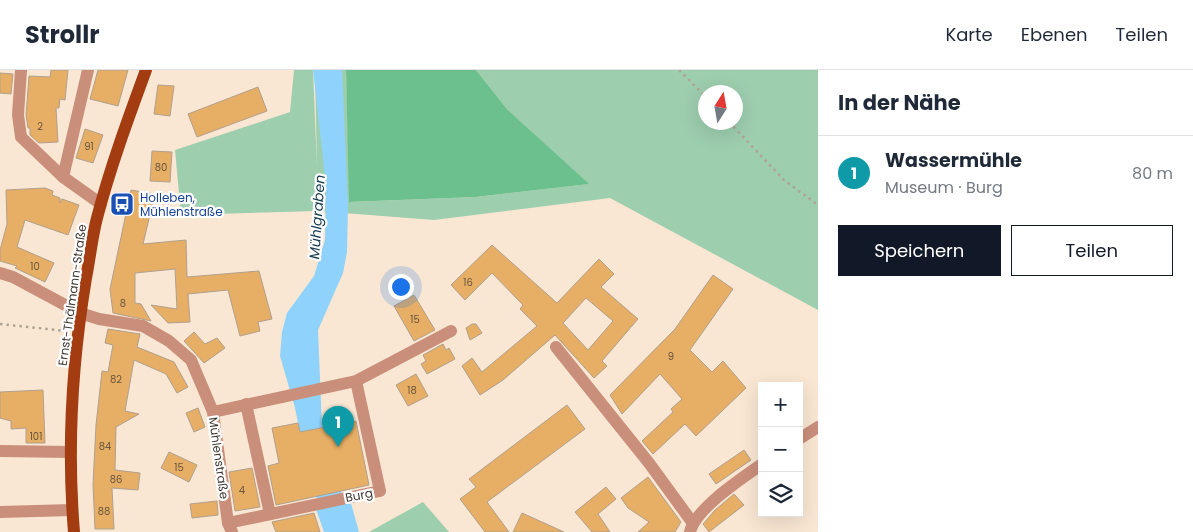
<!DOCTYPE html>
<html lang="de">
<meta charset="utf-8">
<style>
:root{--surface:#fff;--page:#f6f6f7;--text:#1f2937;--muted:#747a83;--line:#e0e1e3;--accent:#111827}
body{margin:0;font-family:Poppins,sans-serif;background:var(--page);color:var(--text)}
.controls{position:absolute;right:15px;bottom:15px;display:grid;overflow:hidden;border-radius:0px;box-shadow:0 5px 20px #0002}
.controls button{width:45px;height:45px;display:grid;place-items:center;padding:0;border:0;border-bottom:1px solid var(--line);background:var(--surface);color:var(--text);font:25px sans-serif}
.compass{position:absolute;left:698px;top:15px;width:45px;height:45px;border-radius:50%;background:var(--surface);box-shadow:0 5px 20px #0002;rotate:11deg}
.you{position:absolute;left:400px;top:216px;width:18px;height:18px;margin:-12px;border:4px solid #fff;border-radius:50%;background:#1a73e8;box-shadow:0 0 0 8px #1a73e833}
.badge{display:grid;place-items:center;width:32px;height:32px;border-radius:50%;background:var(--accent);color:#fff;font-size:16px;font-weight:700}
.pin{position:absolute;translate:-50% -41px;filter:drop-shadow(0 1px 2px #0008)}
.pin::after{content:'';position:absolute;top:26px;width:18px;height:15px;background:inherit;clip-path:polygon(0 0,100% 0,50% 100%)}
.list{margin:0;padding:0;list-style:none}
h2{display:flex;justify-content:space-between;align-items:center;height:65px;margin:0;padding:0 20px;font-size:21px}
h2 small{font-size:16px;font-weight:400;color:var(--muted)}
.list li{display:grid;grid-template-columns:32px 1fr auto;gap:15px;align-items:center;box-sizing:border-box;height:75px;padding:0 20px;border-top:1px solid var(--line)}
.list b{display:block;font-size:19px;white-space:nowrap}
.list p{margin:0;font-size:16px;white-space:nowrap;color:var(--muted)}
.list em{font-size:16px;font-style:normal;color:var(--muted)}
.actions{display:flex;gap:10px;padding:15px 20px}
.actions a{flex:1;padding:11px 0;border:1px solid var(--accent);border-radius:0px;text-align:center;font-size:18px;color:var(--accent)}
.actions .main{background:var(--accent);color:#fff}
.icon{flex:none;width:28px;height:28px;fill:none;stroke:currentColor;stroke-width:2;stroke-linecap:round;stroke-linejoin:round}
.map{position:relative;flex:none;width:818px;height:462px;overflow:hidden}
header{display:flex;align-items:center;gap:30px;box-sizing:border-box;height:70px;padding:0 25px;background:var(--surface);border-bottom:1px solid var(--line)}
header strong{font-size:24px}
nav{display:flex;gap:28px;margin-inline-start:auto;font-size:18px}
main{display:flex}
aside{flex:1;background:var(--surface)}
.map>svg:first-child{display:block}
.green{fill:#9dceae;fill-rule:evenodd}
.forest{fill:#6cc08e}
.water{fill:#8fd3fc}
.building{fill:#e7ae66;stroke:#b0a08d;fill-rule:evenodd}
.lines{fill:none;stroke-linecap:round;stroke-linejoin:round}
.path{stroke:#b0a393;stroke-width:2.5;stroke-dasharray:2.5 4;stroke-linecap:butt}
.minor{stroke:#ca8f7b;stroke-width:12}
.major{stroke:#a33c10;stroke-width:12}
.labels{text-anchor:middle;dominant-baseline:central;stroke-width:4.5;stroke-linejoin:round;paint-order:stroke}
.number-label{font-size:10px;fill:#68563d}
.transit-label{font-size:12px;fill:#164399;stroke:#fff;text-anchor:start}
.street-label{font-size:12px;fill:#3e382f;stroke:#fff}
.water-label{font-size:14px;font-style:italic;fill:#133a4f;stroke:#fff}
</style>
<header>
<strong>Strollr</strong>
<nav><a>Karte</a><a>Ebenen</a><a>Teilen</a></nav>
</header>
<main>
<div class="map">
<svg width="818" height="462" viewBox="0 0 818 462">
<rect width="100%" height="100%" fill="#f9e7d3"/>
<g class="green">
<path d="M294,0H313L317,98L315,0H346L350,132L476,127L588,114L507,39L476,0H818V240L610,128L434,150L318,141L181,145L175,80L290,42ZM706,22H736V52H706Z"/>
<path d="M423,432L449,462H369Z"/>
</g>
<path class="forest" d="M346,0H476L507,39L589,114L476,127L349,132Z"/>
<g class="water">
<path d="M313,0H342L348,136L347,182L343,203L318,260L322,357L327,385L305,390L295,338L280,286L282,262L287,243L314,206L325,170L326,116Z"/>
<path d="M341,421L345,434L351,433L359,462H324L316,439L320,438L316,426Z"/>
</g>
<g class="building">
<path d="M51,0H68L65,30L60,29L59,38H56L58,72L39,73L30,65V58H28L26,45L29,6L50,7Z"/>
<path d="M98,0H128L118,36L90,29Z"/>
<path d="M0,3L13,4L11,24L0,23Z"/>
<path d="M158,15L174,16L170,46L154,44Z"/>
<path d="M258,17L267,41L197,67L188,44Z"/>
<path d="M85,59L103,65L93,93L76,88Z"/>
<path d="M152,81L172,82L170,112L150,111Z"/>
<path d="M45,118L53,121L52,125L60,128V133L62,129L79,135L68,165L25,150L17,177L54,193L45,212L15,198L17,196L0,191V180L7,154L6,120Z"/>
<path d="M131,120L155,124L143,174L186,170L187,207L259,201L272,249L258,252L260,261L240,266L228,220L188,224L190,252L168,253L151,235L177,239L175,199L135,203V233L141,234L151,251L113,243L110,219Z"/>
<path d="M492,175L557,233L599,189L614,204L601,217L638,249L602,291L607,296L594,308L555,265L503,310L480,325L462,296L472,288L482,302L537,256L520,239L523,235L492,203L465,230L451,215ZM586,228L613,251L588,280L563,253Z"/>
<path d="M713,205L733,219L690,280L712,302L723,291L746,318L696,366L685,354L653,384L642,371L673,342L671,339L682,329L660,304L622,344L610,325L675,259Z"/>
<path d="M414,225L435,260L414,271L394,236Z"/>
<path d="M472,254H476L482,263L470,270L466,258Z"/>
<path d="M108,259L140,264L137,277L174,292L188,317L177,323L166,304L134,290L125,341L139,344L116,357L115,400L140,403L138,420L112,418L114,459H95L93,415L96,355L102,301L108,302L113,275L105,273Z"/>
<path d="M194,262L205,274L217,268L225,278L204,293L184,271Z"/>
<path d="M443,274L446,280L449,278L455,289L427,304L421,294L426,291L423,285Z"/>
<path d="M416,304L428,326L408,336L396,315Z"/>
<path d="M43,320L45,373H26V358L11,359V351L0,348V322Z"/>
<path d="M567,335L585,359L487,432L509,462H485L460,429L476,417L469,409Z"/>
<path d="M198,338L205,357L194,362L186,343Z"/>
<path d="M356,351L369,415L276,435L268,396L279,393L272,358L298,353L300,362Z"/>
<path d="M744,380L751,390L716,414L709,404Z"/>
<path d="M169,382L197,395L189,412L161,398Z"/>
<path d="M252,398L260,437L235,441L229,402Z"/>
<path d="M648,407L681,452L675,462H638L649,452L628,438L621,428Z"/>
<path d="M606,417L616,429L598,444L610,462H592L575,442Z"/>
<path d="M734,424L744,435L709,462L703,454L715,440Z"/>
<path d="M217,431L218,445L192,448L190,434Z"/>
<path d="M314,443L320,462H276L272,452Z"/>
<path d="M522,443L564,462H513Z"/>
</g>
<g class="lines">
<g class="path">
<path d="M679,0L706,27"/>
<path d="M729,52L784,110L818,135"/>
<path d="M0,254L66,261"/>
</g>
<g class="minor">
<path d="M21,0L18,45L21,67L63,107"/>
<path d="M88,0L63,107L101,134"/>
<path d="M0,203L13,207L80,243L99,249L143,256L169,271L191,290L213,342L228,453L232,462"/>
<path d="M556,277L649,393L692,452"/>
<path d="M246,334L270,444"/>
<path d="M213,342L356,311L451,261"/>
<path d="M799,369L818,357"/>
<path d="M0,381L71,382"/>
<path d="M0,442L72,440"/>
<path d="M228,453L380,421L356,311"/>
<path d="M690,462C695,439 742,408 762,394"/>
</g>
<path class="major" d="M74,462C67,377 72,292 86,208C90,188 92,167 97,148C110,98 128,49 146,0"/>
</g>
<defs>
<g id="bus-square" transform="scale(1.25)"><rect x="-9" y="-9" width="18" height="18" rx="4" fill="#1a4fb4" stroke="#fff"/><path d="M-5-6H5V4H4V6H2V4H-2V6H-4V4H-5ZM-3.5-4V0h7V-4ZM-3.5 1.2v1.5H-2V1.2ZM2 1.2v1.5H3.5V1.2Z" fill="#fff"/></g>
</defs>
<g fill-rule="evenodd">
<use href="#bus-square" x="122" y="134"/>
</g>
<g class="labels">
<g class="number-label">
<text x="40" y="56">2</text>
<text x="89" y="76">91</text>
<text x="161" y="97">80</text>
<text x="35" y="196">10</text>
<text x="468" y="212">16</text>
<text x="123" y="233">8</text>
<text x="415" y="249">15</text>
<text x="671" y="286">9</text>
<text x="116" y="309">82</text>
<text x="412" y="320">18</text>
<text x="36" y="366">101</text>
<text x="105" y="376">84</text>
<text x="179" y="397">15</text>
<text x="116" y="409">86</text>
<text x="242" y="420">4</text>
<text x="104" y="441">88</text>
</g>
<g class="transit-label">
<text x="140" y="127">Holleben,<tspan x="140" dy="14">Mühlenstraße</tspan></text>
</g>
<g class="street-label">
<text transform="translate(72 225) rotate(-82)">Ernst-Thälmann-Straße</text>
<text transform="translate(219 388) rotate(82)">Mühlenstraße</text>
<text transform="translate(359 425) rotate(-11)">Burg</text>
</g>
<g class="water-label">
<text transform="translate(317 147) rotate(-86)">Mühlgraben</text>
</g>
</g>
</svg>
<div class="controls">
<button>+</button>
<button>−</button>
<button><svg class="icon" aria-label="layers" viewBox="0 0 24 24"><path d="M12 4l9 5-9 5-9-5zM3 14l9 5 9-5"/></svg></button>
</div>
<svg class="compass" viewBox="-18 -18 36 36"><path d="M0-13l5 13h-10z" fill="#e53935"/><path d="M0 13l5-13h-10z" fill="#747a83"/></svg>
<div class="you"></div>
<div class="pin badge" style="left:338px;top:377px;background:#0f9aa8">1</div>
</div>
<aside>
<h2>In der Nähe<small></small></h2>
<ul class="list">
<li><span class="badge" style="background:#0f9aa8">1</span><div><b>Wassermühle</b><p>Museum · Burg</p></div><em>80 m</em></li>
</ul>
<div class="actions"><a class="main">Speichern</a><a>Teilen</a></div>
</aside>
</main>
